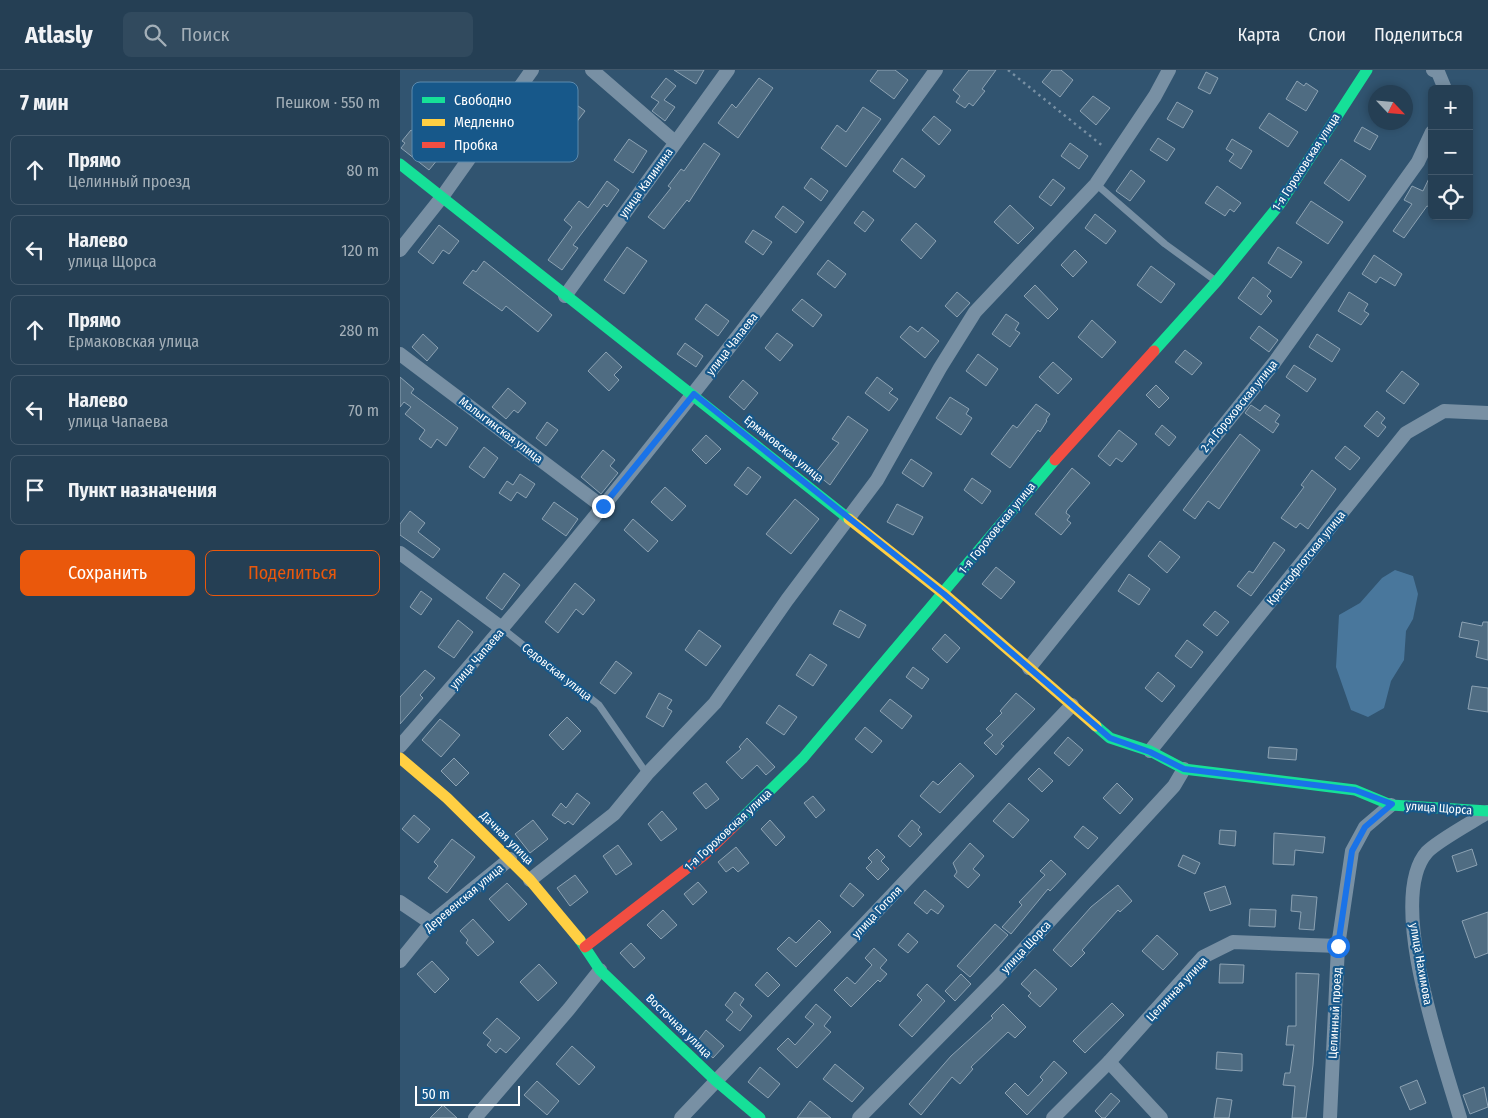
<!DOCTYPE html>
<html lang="ru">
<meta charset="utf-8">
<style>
:root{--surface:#253f54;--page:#314a5e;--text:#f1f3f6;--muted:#a3afb8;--line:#42586b;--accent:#ea580c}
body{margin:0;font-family:"Fira Sans Condensed",sans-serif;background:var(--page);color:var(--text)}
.controls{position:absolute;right:15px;top:15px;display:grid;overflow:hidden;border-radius:8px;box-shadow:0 2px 8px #0003}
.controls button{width:45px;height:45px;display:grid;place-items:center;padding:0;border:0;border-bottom:1px solid var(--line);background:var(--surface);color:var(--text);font:25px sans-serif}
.compass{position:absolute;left:968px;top:15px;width:45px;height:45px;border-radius:50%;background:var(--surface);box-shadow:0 2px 8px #0003;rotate:116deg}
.scale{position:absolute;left:15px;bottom:12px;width:105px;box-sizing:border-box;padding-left:5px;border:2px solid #fff;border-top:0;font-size:14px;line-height:18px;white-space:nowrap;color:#fff;-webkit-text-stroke:4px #17588a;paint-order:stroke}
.stop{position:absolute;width:15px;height:15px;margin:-11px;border:4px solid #1a73e8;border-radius:50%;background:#fff}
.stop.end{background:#1a73e8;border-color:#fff;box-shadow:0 1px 5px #0008}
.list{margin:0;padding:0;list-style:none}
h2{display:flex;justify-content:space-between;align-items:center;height:65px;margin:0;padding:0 20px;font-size:21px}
h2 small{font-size:16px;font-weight:400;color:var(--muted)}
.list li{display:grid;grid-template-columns:32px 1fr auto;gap:15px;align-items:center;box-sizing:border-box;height:70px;margin:0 10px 10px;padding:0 10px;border:1px solid var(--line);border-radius:8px}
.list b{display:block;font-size:19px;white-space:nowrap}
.list p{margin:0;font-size:16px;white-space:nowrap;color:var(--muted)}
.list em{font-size:16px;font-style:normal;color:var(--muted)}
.actions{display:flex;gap:10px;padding:15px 20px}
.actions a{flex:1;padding:11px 0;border:1px solid var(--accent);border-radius:8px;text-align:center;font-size:18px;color:var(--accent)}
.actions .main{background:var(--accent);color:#fff}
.icon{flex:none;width:28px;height:28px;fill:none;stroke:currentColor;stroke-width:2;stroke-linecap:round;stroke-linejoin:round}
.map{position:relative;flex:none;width:1088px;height:1048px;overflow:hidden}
header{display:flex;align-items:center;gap:30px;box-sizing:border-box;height:70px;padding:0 25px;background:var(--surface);border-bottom:1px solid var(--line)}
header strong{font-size:24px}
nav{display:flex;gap:28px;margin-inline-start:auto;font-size:18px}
.search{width:350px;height:45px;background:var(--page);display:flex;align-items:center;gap:12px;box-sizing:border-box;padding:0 18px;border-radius:8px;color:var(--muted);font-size:19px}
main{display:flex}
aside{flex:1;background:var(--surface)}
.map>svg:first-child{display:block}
.water{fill:#49779c}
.building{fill:#4f6c82;stroke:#8ca2b3}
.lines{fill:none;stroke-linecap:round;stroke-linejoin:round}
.path{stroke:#7890a4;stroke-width:2.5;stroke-dasharray:2.5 4;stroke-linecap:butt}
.lane{stroke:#7890a4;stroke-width:7}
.street{stroke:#7890a4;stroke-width:14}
.fast{stroke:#16e098;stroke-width:11}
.slow{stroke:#ffcf43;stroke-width:11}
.jam{stroke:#f24e42;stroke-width:11}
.route{stroke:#1a73e8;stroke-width:6}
.labels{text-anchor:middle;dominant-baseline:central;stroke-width:4.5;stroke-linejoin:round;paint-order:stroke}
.street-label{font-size:12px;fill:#fff;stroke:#17588a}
.key{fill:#17588a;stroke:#5d8aad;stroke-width:1}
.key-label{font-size:14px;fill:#fff}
</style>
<header>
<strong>Atlasly</strong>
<div class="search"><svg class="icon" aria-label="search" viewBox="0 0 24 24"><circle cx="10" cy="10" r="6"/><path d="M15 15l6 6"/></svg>Поиск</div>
<nav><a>Карта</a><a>Слои</a><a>Поделиться</a></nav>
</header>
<main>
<aside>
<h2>7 мин<small>Пешком · 550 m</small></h2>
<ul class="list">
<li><svg class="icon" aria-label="ahead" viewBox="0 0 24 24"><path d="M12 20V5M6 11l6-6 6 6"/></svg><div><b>Прямо</b><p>Целинный проезд</p></div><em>80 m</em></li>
<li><svg class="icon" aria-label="left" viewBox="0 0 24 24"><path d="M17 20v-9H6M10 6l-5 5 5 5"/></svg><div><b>Налево</b><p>улица Щорса</p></div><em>120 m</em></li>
<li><svg class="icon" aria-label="ahead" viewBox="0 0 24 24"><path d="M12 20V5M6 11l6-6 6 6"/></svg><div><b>Прямо</b><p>Ермаковская улица</p></div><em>280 m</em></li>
<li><svg class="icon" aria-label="left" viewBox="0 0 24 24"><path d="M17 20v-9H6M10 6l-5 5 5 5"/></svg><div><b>Налево</b><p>улица Чапаева</p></div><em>70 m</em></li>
<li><svg class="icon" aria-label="arrive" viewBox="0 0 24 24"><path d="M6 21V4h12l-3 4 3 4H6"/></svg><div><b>Пункт назначения</b></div></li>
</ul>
<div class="actions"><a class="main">Сохранить</a><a>Поделиться</a></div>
</aside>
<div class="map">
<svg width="1088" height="1048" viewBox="0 0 1088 1048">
<rect width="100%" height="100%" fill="#315470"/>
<path class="water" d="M995,500L1013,506L1018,524L1013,549L1006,561L1004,590L991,611L984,638L968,647L951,640L936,597L939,545L960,533L982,508Z"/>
<g class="building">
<path d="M274,0H304L296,14Z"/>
<path d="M478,0H495L508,10L494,29L470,11Z"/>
<path d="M569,0H596L582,19L585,21L573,36L569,33L565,38L556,32L560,26L553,20Z"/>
<path d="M652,0H661L673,10L660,27L642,12Z"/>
<path d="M806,2L818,8L810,24L798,18Z"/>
<path d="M266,8L276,16L264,30L275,37L265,51L252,41L259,32L251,27Z"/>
<path d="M359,8L373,18L338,68L318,53L332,34L336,38Z"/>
<path d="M897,11L904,16L906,13L918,21L906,41L886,29Z"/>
<path d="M152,17L185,41L166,66L133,42Z"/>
<path d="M693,26L710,38L696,55L680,41Z"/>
<path d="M777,32L793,41L783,58L767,49Z"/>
<path d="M463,37L481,49L446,97L421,78L437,55L446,62Z"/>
<path d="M869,43L898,62L888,77L859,58Z"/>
<path d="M534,46L551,60L539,75L522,60Z"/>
<path d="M962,57L978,66L970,80L954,71Z"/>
<path d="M11,60L20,67L16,72L38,89L29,100L1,78L5,73L2,71Z"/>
<path d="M758,68L775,79L767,91L750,80Z"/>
<path d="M229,69L247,81L233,103L214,90Z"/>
<path d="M832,69L852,81L841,99L829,91L834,84L826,79Z"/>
<path d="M304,73L320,84L289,132L287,130L264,159L248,147L271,118L268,116L281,99L284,101Z"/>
<path d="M670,73L688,86L679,99L661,86Z"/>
<path d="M502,88L525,106L515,118L493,101Z"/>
<path d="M941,89L966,106L949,131L924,113Z"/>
<path d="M731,100L745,111L730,131L716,121Z"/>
<path d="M1032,102V138L1027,136L1004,168L993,161L1012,134L1004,130L1012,116L1023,121Z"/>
<path d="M411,108L428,121L421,131L404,118Z"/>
<path d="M653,109L665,118L651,136L639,127Z"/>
<path d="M207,111L219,120L207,137L204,134L173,175L178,178L162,200L148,190L172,157L164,150L179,131L188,138Z"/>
<path d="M817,116L841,133L834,142L830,139L825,146L805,133Z"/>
<path d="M911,131L943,152L928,174L896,153Z"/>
<path d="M610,135L634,158L618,174L594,152Z"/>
<path d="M383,136L404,152L396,163L375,147Z"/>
<path d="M463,141L474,150L465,162L454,153Z"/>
<path d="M695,144L716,161L706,174L685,158Z"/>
<path d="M516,153L536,171L521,189L501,170Z"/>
<path d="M39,155L59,171L49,184L43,180L33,194L18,182Z"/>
<path d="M353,160L372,172L363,185L345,172Z"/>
<path d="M227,177L247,191L224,224L204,210Z"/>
<path d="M878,177L902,192L891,208L868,193Z"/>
<path d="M675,180L687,192L673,207L661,195Z"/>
<path d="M974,185L1002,204L995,216L980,207L976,213L962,204Z"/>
<path d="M428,190L446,204L435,218L417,204Z"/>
<path d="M84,191L152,245L138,262L106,236L102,241L63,213L73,200L76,202Z"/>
<path d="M751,196L775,214L761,233L737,215Z"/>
<path d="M853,207L871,221L867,226L872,231L861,245L838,228Z"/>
<path d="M635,215L658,239L648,249L624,226Z"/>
<path d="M557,222L570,233L557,247L545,236Z"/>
<path d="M949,222L968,234L964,241L969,244L961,255L938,241Z"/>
<path d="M402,229L422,245L413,257L392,240Z"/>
<path d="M306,234L329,251L318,266L295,249Z"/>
<path d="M606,244L619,253L615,260L620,263L610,277L592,264Z"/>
<path d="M692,250L716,272L702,288L678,267Z"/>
<path d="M510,256L518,262L522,257L539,271L525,288L500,267Z"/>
<path d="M859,256L878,270L869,282L850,268Z"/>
<path d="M377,263L393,275L380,291L365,278Z"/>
<path d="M23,264L38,278L27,291L12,277Z"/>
<path d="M917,264L940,279L932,292L909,277Z"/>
<path d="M285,273L303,286L296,297L277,284Z"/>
<path d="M785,280L802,293L792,305L775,292Z"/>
<path d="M206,282L222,297L214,305L219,310L209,321L188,301Z"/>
<path d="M578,284L598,299L586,316L566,301Z"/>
<path d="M653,292L672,309L658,324L639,307Z"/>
<path d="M894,295L916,309L907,322L886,307Z"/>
<path d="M1002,301L1019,314L1004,334L986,321Z"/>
<path d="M0,307L14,319L11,323L58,358L46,376L37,369L31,378L19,369L25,360L5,344L11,337L4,332L0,337Z"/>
<path d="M477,307L493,319L489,323L498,329L489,341L465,323Z"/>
<path d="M343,310L358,323L344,340L329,327Z"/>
<path d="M756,315L769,328L759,338L746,325Z"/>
<path d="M108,318L126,333L118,343L114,340L106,349L92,337Z"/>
<path d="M550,327L569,339L566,344L572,348L561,365L536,348Z"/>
<path d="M636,334L650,344L646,350L647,351L640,362L638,360L610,398L591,384L613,355L617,358Z"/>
<path d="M851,335L860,341L865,335L880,345L875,352L879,354L873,363L845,343Z"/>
<path d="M977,341L985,348L981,353L986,357L978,367L964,356Z"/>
<path d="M448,346L468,360L430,415L415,403L439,373L432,369Z"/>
<path d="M147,352L158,360L146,376L136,368Z"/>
<path d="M762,355L776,367L769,376L755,364Z"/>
<path d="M719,360L737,374L722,392L716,388L710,396L698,386Z"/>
<path d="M840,364L860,380L819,439L808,431L795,449L783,440Z"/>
<path d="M306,365L321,379L306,394L292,380Z"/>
<path d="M945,376L960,388L950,400L935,388Z"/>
<path d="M84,377L98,388L84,408L69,397Z"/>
<path d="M203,380L215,390L210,396L218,403L201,424L181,407Z"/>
<path d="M511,389L532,403L523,417L502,403Z"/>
<path d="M348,397L361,407L347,425L334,415Z"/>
<path d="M672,398L690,413L667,440L666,443L670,446L667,450L671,453L661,465L635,444Z"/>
<path d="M912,400L936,419L908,459L900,453L896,458L881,448L904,417L901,415Z"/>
<path d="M120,404L135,414L126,428L117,422L111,431L99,423L107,411L113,415Z"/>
<path d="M572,408L591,421L582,434L564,420Z"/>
<path d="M265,417L286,436L272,451L251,432Z"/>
<path d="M395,429L419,449L391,484L366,464Z"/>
<path d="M154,432L178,449L166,466L142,449Z"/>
<path d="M497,434L523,447L513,465L487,452Z"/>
<path d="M10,441L25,453L18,462L40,479L33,488L0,465V454Z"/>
<path d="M233,449L258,471L248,482L224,460Z"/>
<path d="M760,471L780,487L767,503L748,486Z"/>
<path d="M874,472L885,480L851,526L837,516L849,501L853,503Z"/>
<path d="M596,497L615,512L601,529L582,514Z"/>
<path d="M104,503L120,515L102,540L86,528Z"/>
<path d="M729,504L750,519L739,535L718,521Z"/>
<path d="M175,513L195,530L183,545L176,539L158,563L145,552Z"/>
<path d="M21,521L32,529L21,545L10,537Z"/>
<path d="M440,540L466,555L459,568L433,554Z"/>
<path d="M815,541L829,552L817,566L803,555Z"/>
<path d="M58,550L73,562L54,588L38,577Z"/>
<path d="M1062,552L1082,556L1083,552H1088V590L1076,587L1079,571L1059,567Z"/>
<path d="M299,560L321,576L306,596L285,580Z"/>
<path d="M545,564L560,578L547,593L532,579Z"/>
<path d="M787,570L803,582L791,598L775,586Z"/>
<path d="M410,584L427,595L413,616L396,605Z"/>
<path d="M216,591L232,603L215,624L200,613Z"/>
<path d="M513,597L529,609L522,619L506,607Z"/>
<path d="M25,600L35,608L20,625L23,628L0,654V627Z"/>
<path d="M758,602L775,616L762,632L745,618Z"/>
<path d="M1072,616L1088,618V642L1068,639Z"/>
<path d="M259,623L272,630L267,638L272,641L263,657L246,647Z"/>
<path d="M616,623L635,639L601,674L604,676L596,685L584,673L593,665L586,659L602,643L600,641Z"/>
<path d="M490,629L512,646L502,659L480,641Z"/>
<path d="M379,635L397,647L384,665L366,653Z"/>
<path d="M167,647L181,661L163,680L149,665Z"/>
<path d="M40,649L60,665L41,687L22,670Z"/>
<path d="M465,657L482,671L472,683L455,669Z"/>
<path d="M668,667L683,680L669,696L654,683Z"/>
<path d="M347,668L375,697L366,705L357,695L342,709L326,692L341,679L339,677Z"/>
<path d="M869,677L897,679L896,690L868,688Z"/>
<path d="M54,688L69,703L56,716L41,701Z"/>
<path d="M560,693L574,706L540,743L520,726L533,711L538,715Z"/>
<path d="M639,698L653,711L642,722L628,709Z"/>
<path d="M306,713L319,729L306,739L293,723Z"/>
<path d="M717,713L733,729L720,744L703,728Z"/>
<path d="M177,723L190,733L173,755L168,751L165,754L152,745L161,733L166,738Z"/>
<path d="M413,726L425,740L416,748L404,733Z"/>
<path d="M609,733L629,750L613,768L593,751Z"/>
<path d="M262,741L277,759L261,771L248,754Z"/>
<path d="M14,745L30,759L18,773L2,759Z"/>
<path d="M133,750L148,769L130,783L115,764Z"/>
<path d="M370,750L385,767L376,776L361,759Z"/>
<path d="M512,750L520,757L518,760L522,764L510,777L498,766Z"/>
<path d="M683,756L698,768L688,779L674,767Z"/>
<path d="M820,760L836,761L835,776L819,774Z"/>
<path d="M874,763L925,767L923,783L895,780L894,795L873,794Z"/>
<path d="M52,769L75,787L47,823L28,808L38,796L34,792Z"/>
<path d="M570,773L584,786L573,799L580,805L568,818L554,806L557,802L553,793Z"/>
<path d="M218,775L232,794L216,805L203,786Z"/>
<path d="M336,777L349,793L338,802L333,797L326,802L318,792Z"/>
<path d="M477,779L485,787L481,791L489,799L478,810L466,798L472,792L468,788Z"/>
<path d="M1072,779L1077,795L1057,802L1052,786Z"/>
<path d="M783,785L800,793L795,804L778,796Z"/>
<path d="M651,790L666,804L650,821L648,819L611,864L602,857L622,835L619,832L645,805L640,801Z"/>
<path d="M175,805L188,822L170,836L157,818Z"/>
<path d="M298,812L307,822L293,835L284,824Z"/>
<path d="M107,813L127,834L109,851L89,829Z"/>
<path d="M450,813L464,825L453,837L440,826Z"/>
<path d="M718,815L732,831L720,842L718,840L682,880L685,883L671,897L653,880L691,837Z"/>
<path d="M825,816L831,834L810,841L804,823Z"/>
<path d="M525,820L544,836L538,844L531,839L527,844L514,833Z"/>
<path d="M892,825L917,827L914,860L899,859L901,842L891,841Z"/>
<path d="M850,839L876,840L875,857L849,856Z"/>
<path d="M263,840L277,855L261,869L247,855Z"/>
<path d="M1088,842V883L1075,888L1062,851Z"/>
<path d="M73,849L94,872L78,886L66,873L68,870L60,861Z"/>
<path d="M419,850L431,862L396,897L377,879L389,867L396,873Z"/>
<path d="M595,854L608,865L570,907L557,896Z"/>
<path d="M508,863L518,872L508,883L498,875Z"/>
<path d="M757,865L778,884L763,900L742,881Z"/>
<path d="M231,873L245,888L234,898L220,883Z"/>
<path d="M474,878L487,890L480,898L487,904L480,912L478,910L451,937L434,920L447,907L455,914L472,895L465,888Z"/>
<path d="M32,891L49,909L35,923L17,904Z"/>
<path d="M139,894L157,913L138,931L120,912Z"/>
<path d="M820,894L844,895L843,913H819Z"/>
<path d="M635,899L657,919L640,937L628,926L631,923L621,914Z"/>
<path d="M367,902L380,915L368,927L355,915Z"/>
<path d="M896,903L919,904L913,995L906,1048H892L895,1016L883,1015L885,1003H890L894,975H886L888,956H896Z"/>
<path d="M561,904L571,914L555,931L545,921Z"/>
<path d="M527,914L545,931L512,967L499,955L522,930L517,925Z"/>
<path d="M335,922L344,929L340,935L352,946L340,961L326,950L333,942L325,935Z"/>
<path d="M712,933L724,945L685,983L673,971Z"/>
<path d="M416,934L431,947L424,956L431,962L397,998L377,979L388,968L395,975L414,954L405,947Z"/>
<path d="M603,934L626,957L615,968L608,962L571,997L573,999L560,1014L552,1007L521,1045L509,1034L551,986L593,948L591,946Z"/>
<path d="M97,948L120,968L106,983L100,978L96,983L87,975L91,970L83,963Z"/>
<path d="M306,960L324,976L313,988L296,973Z"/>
<path d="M172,976L195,997L179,1015L156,994Z"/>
<path d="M817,982L842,984V1001L816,999Z"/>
<path d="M654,991L667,1003L627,1045L605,1023L615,1013L628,1026L643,1010L640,1007Z"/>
<path d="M435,994L464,1018L452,1032L423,1009Z"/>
<path d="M360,997L380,1014L368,1028L348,1012Z"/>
<path d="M1017,1010L1026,1033L1010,1040L1000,1017Z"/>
<path d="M137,1011L159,1031L147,1045L124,1025Z"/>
<path d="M1084,1017L1088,1037L1070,1044L1063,1025Z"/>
<path d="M711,1023L720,1031L705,1048H702L695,1041Z"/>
<path d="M817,1028L832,1030L829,1048H814Z"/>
<path d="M410,1031L431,1048H397Z"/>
<path d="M43,1035L57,1048H30Z"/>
</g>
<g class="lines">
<path class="path" d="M608,0L704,77"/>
<g class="lane">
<path d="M696,114L765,174L816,211"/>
<path d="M103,559L199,635L247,704"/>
</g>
<g class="street">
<path d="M192,0L275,72"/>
<path d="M1033,0L1038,2L1045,19"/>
<path d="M0,180L42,127L132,0"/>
<path d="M165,226L328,0"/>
<path d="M0,284L203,437"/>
<path d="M0,483L103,559"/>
<path d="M629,598L874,293L1018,92L1032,62"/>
<path d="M0,676C191,460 368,234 536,0"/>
<path d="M750,681L1006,363L1044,341L1088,343"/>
<path d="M130,810L214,744L247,704L315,633L387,530L477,410L540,298L575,242L696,114L755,26L769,0"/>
<path d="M0,832L31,853"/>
<path d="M0,891L31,853L110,789"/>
<path d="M709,992L761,1048"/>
<path d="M75,1048L169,939L200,900"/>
<path d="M281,1048L672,635"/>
<path d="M459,1048L598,907L774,716L784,699"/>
<path d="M653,1048L709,992L803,887L833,872L938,876"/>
<path d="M930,1048L938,876L952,781L965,757L991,735"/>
<path d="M1060,1048C1044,992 985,829 1027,782C1037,771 1074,751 1088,742"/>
</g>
<g class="fast">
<path d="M0,94L449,449"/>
<path d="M754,281L817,211L880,134L967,0"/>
<path d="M696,656L710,668L750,681L784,699L955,720L991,735L1088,741"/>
<path d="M335,755L403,688L655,390"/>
<path d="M180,870L200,900L315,1010L360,1048"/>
</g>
<g class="slow">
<path d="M449,449L544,524L696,656"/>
<path d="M0,688L47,728L130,810L180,870"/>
</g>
<g class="jam">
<path d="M655,390L754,281"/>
<path d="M185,877L303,786L335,755"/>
</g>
</g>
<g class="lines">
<path class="route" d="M203,436L294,324L544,524L710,668L750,682L784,699L955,720L992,734L965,757L952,781L938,876"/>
</g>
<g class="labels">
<g class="street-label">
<text transform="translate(906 92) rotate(-57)">1-я Гороховская улица</text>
<text transform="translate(246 113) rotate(-54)">улица Калинина</text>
<text transform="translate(332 274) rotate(-52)">улица Чапаева</text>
<text transform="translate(839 336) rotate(-51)">2-я Гороховская улица</text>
<text transform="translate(101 360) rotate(37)">Малыгинская улица</text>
<text transform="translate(384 379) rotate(39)">Ермаковская улица</text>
<text transform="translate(597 458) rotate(-51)">1-я Гороховская улица</text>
<text transform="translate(906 488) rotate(-51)">Краснофлотская улица</text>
<text transform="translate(77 589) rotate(-49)">улица Чапаева</text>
<text transform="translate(157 602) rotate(38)">Седовская улица</text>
<text transform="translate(1039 738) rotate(4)">улица Щорса</text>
<text transform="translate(328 760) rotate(-43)">1-я Гороховская улица</text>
<text transform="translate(107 768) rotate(45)">Дачная улица</text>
<text transform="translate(64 828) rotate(-40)">Деревенская улица</text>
<text transform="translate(477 842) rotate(-47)">улица Гоголя</text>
<text transform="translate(626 877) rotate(-47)">улица Щорса</text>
<text transform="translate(1021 894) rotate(80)">улица Нахимова</text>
<text transform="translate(777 919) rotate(-47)">Целинная улица</text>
<text transform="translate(935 943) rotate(-87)">Целинный проезд</text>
<text transform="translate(279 956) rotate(44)">Восточная улица</text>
</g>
</g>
<rect x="12" y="12" width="166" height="80" rx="8" class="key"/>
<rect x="22" y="27" width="23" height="6" fill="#16e098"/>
<rect x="22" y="49" width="23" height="7" fill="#ffcf43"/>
<rect x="22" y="72" width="23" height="6" fill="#f24e42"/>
<g class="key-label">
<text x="54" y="35">Свободно</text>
<text x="54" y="57">Медленно</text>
<text x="54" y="80">Пробка</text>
</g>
</svg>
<div class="controls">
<button>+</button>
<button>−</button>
<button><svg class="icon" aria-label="locate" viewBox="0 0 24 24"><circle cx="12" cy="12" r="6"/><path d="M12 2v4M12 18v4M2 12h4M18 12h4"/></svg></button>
</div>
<svg class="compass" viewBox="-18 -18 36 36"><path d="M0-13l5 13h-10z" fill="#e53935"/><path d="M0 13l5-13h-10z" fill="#a3afb8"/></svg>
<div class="scale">50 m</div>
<div class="stop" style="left:938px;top:876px"></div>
<div class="stop end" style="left:203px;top:436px"></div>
</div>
</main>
